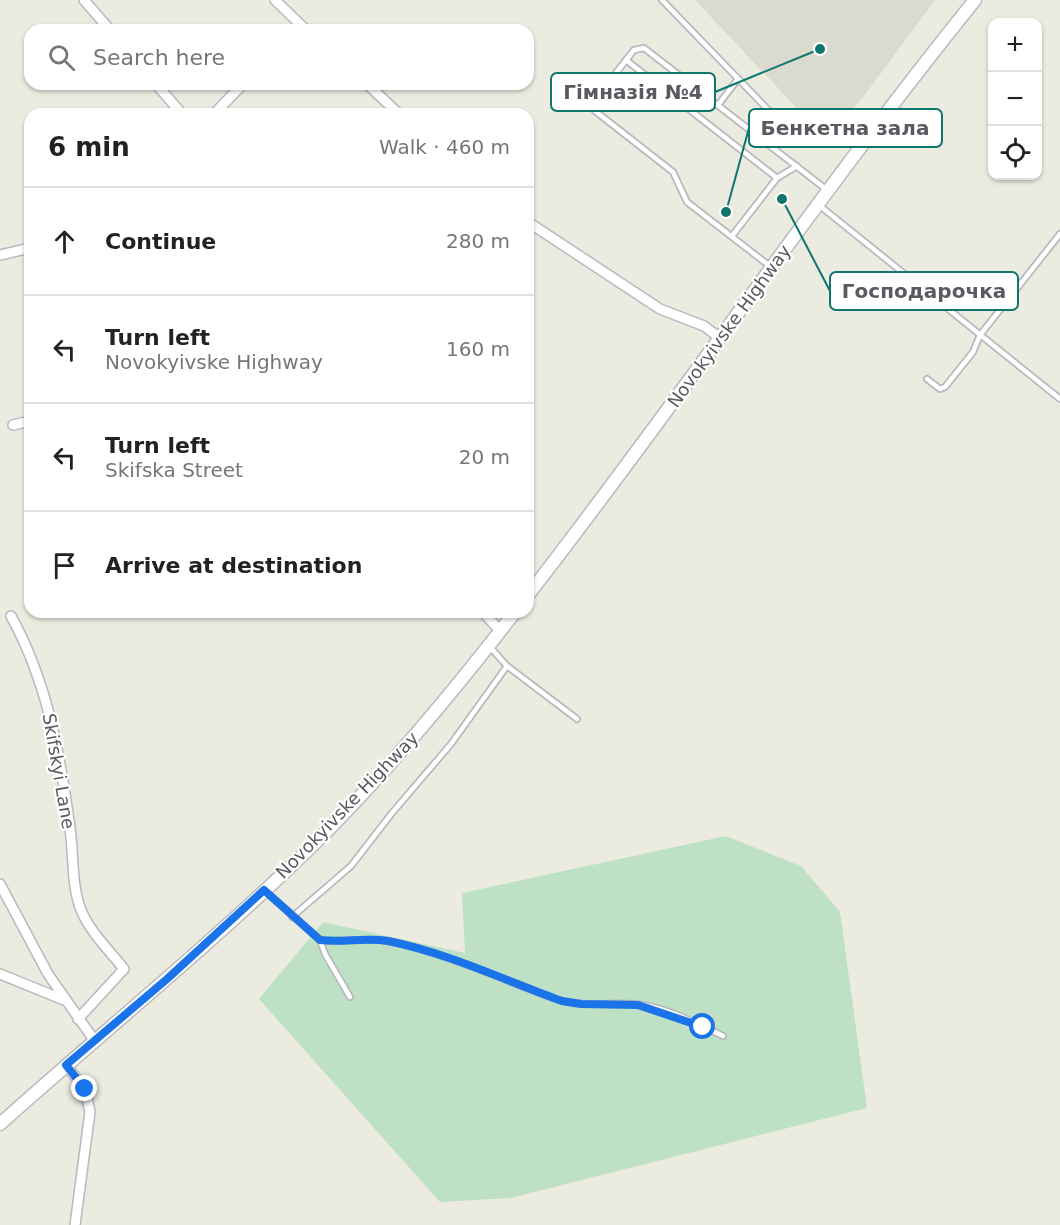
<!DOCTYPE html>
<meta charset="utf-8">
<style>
:root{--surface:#fff;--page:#f2f2f2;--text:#222;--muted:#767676;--line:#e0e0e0}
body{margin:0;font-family:"DejaVu Sans",sans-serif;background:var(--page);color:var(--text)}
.controls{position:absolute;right:18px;top:18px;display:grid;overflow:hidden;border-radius:12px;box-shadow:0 2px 4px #0004}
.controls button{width:54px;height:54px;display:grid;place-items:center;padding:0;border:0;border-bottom:2px solid var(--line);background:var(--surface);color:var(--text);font:30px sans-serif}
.stop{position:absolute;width:18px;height:18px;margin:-14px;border:4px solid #1a73e8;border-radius:50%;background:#fff}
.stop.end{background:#1a73e8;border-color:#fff;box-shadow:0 2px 6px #0008}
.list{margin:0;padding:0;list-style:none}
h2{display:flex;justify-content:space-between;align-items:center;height:78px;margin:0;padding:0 24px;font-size:26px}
h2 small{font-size:20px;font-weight:400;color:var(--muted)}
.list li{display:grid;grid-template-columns:39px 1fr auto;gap:18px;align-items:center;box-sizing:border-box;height:108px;padding:0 24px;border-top:2px solid var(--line)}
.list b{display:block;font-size:22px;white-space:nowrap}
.list p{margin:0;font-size:20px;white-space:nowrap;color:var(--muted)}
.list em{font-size:20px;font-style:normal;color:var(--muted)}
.icon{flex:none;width:33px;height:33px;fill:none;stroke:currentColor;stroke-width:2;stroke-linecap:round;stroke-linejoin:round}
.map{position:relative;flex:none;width:1060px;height:1225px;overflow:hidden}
.search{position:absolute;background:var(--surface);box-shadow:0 2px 4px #0004;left:24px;top:24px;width:510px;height:66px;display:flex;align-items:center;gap:15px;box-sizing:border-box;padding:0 21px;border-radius:18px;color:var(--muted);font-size:22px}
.panel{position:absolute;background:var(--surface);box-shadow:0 2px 4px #0004;left:24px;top:108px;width:510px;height:510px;border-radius:18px}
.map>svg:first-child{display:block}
.education{fill:#dadacf}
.green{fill:#bee1c6}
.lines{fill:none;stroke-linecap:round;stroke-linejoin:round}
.lane-casing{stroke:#b8b9be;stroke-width:8}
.street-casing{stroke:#b8b9be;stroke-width:12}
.secondary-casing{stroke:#b9bac1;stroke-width:15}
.lane{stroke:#fff;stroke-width:4.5}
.street{stroke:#fff;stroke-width:9}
.secondary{stroke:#fff;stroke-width:12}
.route{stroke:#1a73e8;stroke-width:8}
.labels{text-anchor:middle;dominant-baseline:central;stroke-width:4.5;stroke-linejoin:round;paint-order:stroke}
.street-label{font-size:18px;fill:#595a60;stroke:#fff}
.leader{fill:none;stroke:#0f766e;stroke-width:2}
.callout-dot{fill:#0f766e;stroke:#fff;stroke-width:2}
.callout{fill:#fff;stroke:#0f766e;stroke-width:2}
.callout-label{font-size:20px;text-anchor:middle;font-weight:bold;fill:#595a60}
</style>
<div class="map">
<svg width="1060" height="1225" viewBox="0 0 1060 1225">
<rect width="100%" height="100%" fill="#ebebe0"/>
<path class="education" d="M695,0H935L864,96L826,139Z"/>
<path class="green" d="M726,836L801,866L840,912L867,1108L511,1198L440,1202L259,999L323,922L465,953L462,893Z"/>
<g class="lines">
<g class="lane-casing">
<g id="lane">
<path d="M662,0L776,118"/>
<path d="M626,60L777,178"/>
<path d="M718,105L738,79"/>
<path d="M820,206L1060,399"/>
<path d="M732,236L777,178L797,166"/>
<path d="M771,267L687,202L673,172L595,111L592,106L594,101L634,50L644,48L827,190"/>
<path d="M927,379L940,389L945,387L973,352L980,335L1060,234"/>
<path d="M490,647L507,666L577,719"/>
<path d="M266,892L320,940L325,954L350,997"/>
<path d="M292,917L351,866L392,813L451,744L507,666"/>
<path d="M320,940C342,943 365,937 388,941C448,953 504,981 562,1001C587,1007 611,1002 636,1004C666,1007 696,1023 723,1036"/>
</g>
</g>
<g class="street-casing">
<g id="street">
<path d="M84,0L110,30"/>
<path d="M275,0L306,30"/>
<path d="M156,84L182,114"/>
<path d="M367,84L399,114"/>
<path d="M214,114L243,84"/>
<path d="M528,222L660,309L704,326L720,338"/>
<path d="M0,255L30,248"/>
<path d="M13,425L30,421"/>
<path d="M483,612L500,631"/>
<path d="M11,616C47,681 60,754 70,828C74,855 71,884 81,910C90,932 109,950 124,969L78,1019"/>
<path d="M0,884L48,974L94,1040"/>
<path d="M0,974L64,1000"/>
<path d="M66,1065L85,1089L90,1112L75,1225"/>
</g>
</g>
<g class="secondary-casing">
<g id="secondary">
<path d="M528,595C680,400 819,193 975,0"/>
<path d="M0,1124C105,1030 215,941 316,842C388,771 453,692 515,612"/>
</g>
</g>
<use href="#lane" class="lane"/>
<use href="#street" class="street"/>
<use href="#secondary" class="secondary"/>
</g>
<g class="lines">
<path class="route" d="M85,1089L66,1065L167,979L264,890L320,940C342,943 365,937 388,941C448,953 504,980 562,1001L581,1004L638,1005L703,1027"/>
</g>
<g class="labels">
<g class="street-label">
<text transform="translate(729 326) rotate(-54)">Novokyivske Highway</text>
<text transform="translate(59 771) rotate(80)">Skifskyi Lane</text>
<text transform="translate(347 805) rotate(-46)">Novokyivske Highway</text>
</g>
</g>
<path class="leader" d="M820 49L715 92M726 212L749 128M782 199L830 291"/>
<g class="callout-dot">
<circle cx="820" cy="49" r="6"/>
<circle cx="726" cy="212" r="6"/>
<circle cx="782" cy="199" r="6"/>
</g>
<g class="callout">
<rect x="551" y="73" width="164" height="38" rx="6"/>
<rect x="749" y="109" width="193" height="38" rx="6"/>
<rect x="830" y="272" width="188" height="38" rx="6"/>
</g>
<g class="callout-label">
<text x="633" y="99">Гімназія №4</text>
<text x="845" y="135">Бенкетна зала</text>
<text x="924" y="298">Господарочка</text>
</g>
</svg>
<div class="controls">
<button>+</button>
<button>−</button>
<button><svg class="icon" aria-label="locate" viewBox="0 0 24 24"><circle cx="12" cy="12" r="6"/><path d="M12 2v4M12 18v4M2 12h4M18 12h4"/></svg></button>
</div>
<div class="stop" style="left:703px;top:1027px"></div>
<div class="stop end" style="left:85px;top:1089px"></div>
<div class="search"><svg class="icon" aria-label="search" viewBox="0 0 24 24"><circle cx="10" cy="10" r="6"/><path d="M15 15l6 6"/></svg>Search here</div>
<section class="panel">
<h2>6 min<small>Walk · 460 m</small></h2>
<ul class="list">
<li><svg class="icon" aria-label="ahead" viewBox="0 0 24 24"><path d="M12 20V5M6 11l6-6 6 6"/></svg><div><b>Continue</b></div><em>280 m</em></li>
<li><svg class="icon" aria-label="left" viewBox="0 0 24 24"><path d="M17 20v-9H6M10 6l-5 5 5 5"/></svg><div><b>Turn left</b><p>Novokyivske Highway</p></div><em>160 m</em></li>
<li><svg class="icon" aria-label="left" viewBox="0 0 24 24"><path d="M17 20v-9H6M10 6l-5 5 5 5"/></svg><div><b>Turn left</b><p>Skifska Street</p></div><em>20 m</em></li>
<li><svg class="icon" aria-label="arrive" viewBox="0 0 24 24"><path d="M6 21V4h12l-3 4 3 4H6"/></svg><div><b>Arrive at destination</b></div></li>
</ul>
</section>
</div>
